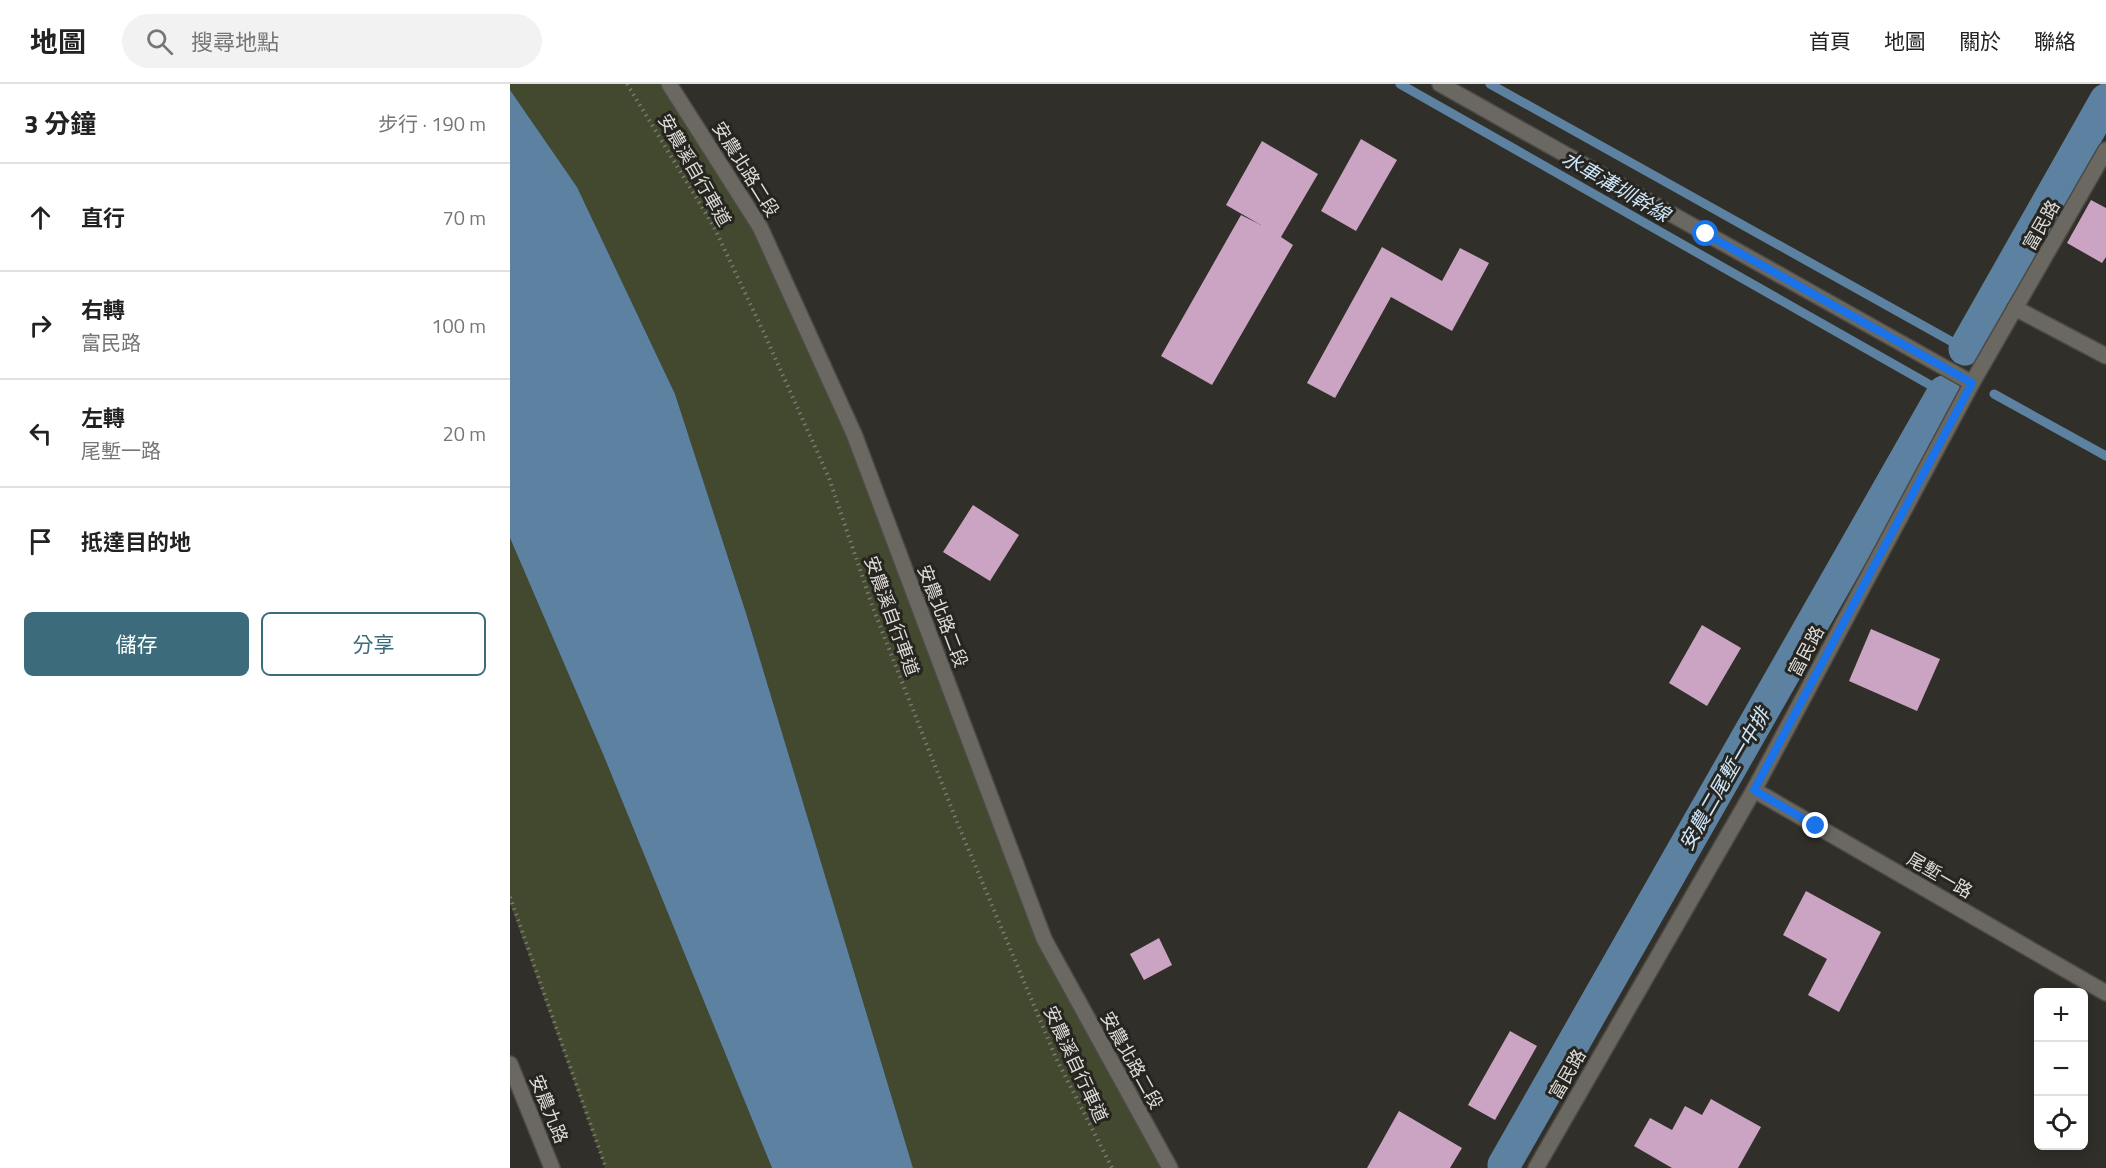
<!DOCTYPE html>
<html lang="zh-TW">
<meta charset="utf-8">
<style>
:root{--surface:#fff;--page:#f2f2f2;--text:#222;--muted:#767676;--line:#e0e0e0;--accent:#3c6c7b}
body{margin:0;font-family:"Titillium Web","Noto Sans TC",sans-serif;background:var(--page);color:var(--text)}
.controls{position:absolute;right:18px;bottom:18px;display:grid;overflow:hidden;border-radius:9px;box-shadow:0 3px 15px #0003}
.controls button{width:54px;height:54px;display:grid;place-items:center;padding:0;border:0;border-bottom:2px solid var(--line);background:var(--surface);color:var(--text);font:30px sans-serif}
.stop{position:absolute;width:18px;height:18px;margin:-14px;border:4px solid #1a73e8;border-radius:50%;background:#fff}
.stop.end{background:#1a73e8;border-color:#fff;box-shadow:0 2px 6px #0008}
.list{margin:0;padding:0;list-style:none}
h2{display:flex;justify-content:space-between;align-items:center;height:78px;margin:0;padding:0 24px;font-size:26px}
h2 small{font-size:20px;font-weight:400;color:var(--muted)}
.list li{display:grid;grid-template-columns:39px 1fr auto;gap:18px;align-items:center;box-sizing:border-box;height:108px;padding:0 24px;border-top:2px solid var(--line)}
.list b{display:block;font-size:22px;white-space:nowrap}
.list p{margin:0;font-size:20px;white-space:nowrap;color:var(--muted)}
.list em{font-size:20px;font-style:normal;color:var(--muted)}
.actions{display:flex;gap:12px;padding:18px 24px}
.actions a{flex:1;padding:14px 0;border:2px solid var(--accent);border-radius:9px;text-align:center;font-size:21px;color:var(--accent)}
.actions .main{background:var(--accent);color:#fff}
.icon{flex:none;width:33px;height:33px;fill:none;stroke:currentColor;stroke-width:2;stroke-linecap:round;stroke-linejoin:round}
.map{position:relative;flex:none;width:1596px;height:1084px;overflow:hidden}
header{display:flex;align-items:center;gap:36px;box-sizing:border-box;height:84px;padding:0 30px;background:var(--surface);border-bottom:2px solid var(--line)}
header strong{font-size:28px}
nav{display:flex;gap:33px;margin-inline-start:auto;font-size:21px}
.search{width:420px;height:54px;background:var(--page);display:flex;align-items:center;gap:15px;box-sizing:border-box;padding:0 21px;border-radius:33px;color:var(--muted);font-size:22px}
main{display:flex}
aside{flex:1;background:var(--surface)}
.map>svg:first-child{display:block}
.green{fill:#43492e}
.water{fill:#5d82a1}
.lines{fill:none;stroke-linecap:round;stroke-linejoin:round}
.stream{stroke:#5d82a1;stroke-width:9}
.canal{stroke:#5d82a1;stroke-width:33}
.building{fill:#cca4c3}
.minor-casing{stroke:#4c4a46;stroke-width:18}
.path{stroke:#7b7975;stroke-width:4;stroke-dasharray:1.5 4.5;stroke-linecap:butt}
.minor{stroke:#6b6862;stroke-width:15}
.route{stroke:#1a73e8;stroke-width:8}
.labels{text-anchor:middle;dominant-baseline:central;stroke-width:6;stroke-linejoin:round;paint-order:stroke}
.street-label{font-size:18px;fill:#dedcd9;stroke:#272520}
.water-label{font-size:20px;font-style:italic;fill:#cee6fa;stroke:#272520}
</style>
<header>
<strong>地圖</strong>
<div class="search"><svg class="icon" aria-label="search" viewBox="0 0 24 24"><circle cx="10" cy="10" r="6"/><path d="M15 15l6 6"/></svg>搜尋地點</div>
<nav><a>首頁</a><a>地圖</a><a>關於</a><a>聯絡</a></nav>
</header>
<main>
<aside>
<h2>3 分鐘<small>步行 · 190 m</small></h2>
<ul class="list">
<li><svg class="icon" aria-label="ahead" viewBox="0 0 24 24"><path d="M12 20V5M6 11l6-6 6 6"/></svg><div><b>直行</b></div><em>70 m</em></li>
<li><svg class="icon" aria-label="right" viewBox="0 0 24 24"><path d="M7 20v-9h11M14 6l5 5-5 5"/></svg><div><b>右轉</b><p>富民路</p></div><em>100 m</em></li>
<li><svg class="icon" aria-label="left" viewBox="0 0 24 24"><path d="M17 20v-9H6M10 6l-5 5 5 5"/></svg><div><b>左轉</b><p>尾塹一路</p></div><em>20 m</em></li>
<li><svg class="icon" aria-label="arrive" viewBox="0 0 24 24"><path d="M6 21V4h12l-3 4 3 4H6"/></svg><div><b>抵達目的地</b></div></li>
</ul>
<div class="actions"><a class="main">儲存</a><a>分享</a></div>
</aside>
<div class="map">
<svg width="1596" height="1084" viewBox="0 0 1596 1084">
<rect width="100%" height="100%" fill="#312f29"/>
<g class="green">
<path d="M0,0H159L250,143L344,350L534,855L660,1084H403L236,529L165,310L67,103L0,6Z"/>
<path d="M0,454L93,670L262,1084H95L0,819Z"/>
</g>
<path class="water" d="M0,6L67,103L165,310L236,529L403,1084H262L93,670L0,454Z"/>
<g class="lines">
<g class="stream">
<path d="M890,0L1429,306"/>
<path d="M980,0L1455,265"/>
<path d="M1484,310L1596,372"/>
<path d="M993,1084L994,1081"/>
</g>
<g class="canal">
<path d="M1455,265L1596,16"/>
<path d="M994,1081L1434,308"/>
</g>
</g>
<g class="building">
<path d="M851,55L887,76L846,147L811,127Z"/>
<path d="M752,57L808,90L771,153L783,161L702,301L651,272L731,131L751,141L716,121Z"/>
<path d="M1581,116L1596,124V173L1592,179L1557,159Z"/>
<path d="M872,163L932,197L950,164L979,179L942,247L881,213L825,314L797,299Z"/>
<path d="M463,421L509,451L480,497L433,468Z"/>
<path d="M1192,541L1231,564L1197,622L1159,599Z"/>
<path d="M1361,545L1430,575L1407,627L1339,597Z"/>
<path d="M1296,807L1371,848L1329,928L1298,911L1317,875L1273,851Z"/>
<path d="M649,854L662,881L634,896L620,870Z"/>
<path d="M1000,947L1027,962L985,1036L958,1021Z"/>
<path d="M1201,1015L1251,1043L1228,1084H1162L1124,1062L1140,1034L1162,1046L1175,1022L1192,1031Z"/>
<path d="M889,1027L952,1064L940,1084H857Z"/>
</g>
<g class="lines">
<g class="minor-casing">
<g id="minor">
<path d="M159,0L250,143L344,350L534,855L660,1084"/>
<path d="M930,0L1462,299"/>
<path d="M1505,224L1596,272"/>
<path d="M1244,706L1596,909"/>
<path d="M0,980L42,1084"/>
<path d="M1026,1084L1244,706L1462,299L1596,66"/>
</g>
</g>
<g class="path">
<path d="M117,0L204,143L253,247L319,394L363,524L447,738L546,974L602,1084"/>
<path d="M0,813L96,1084"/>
</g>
<use href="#minor" class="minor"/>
</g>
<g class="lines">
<path class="route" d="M1196,150L1462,299L1244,706L1306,742"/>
</g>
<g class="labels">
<g class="street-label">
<text transform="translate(236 85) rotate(58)">安農北路二段</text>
<text transform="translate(185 86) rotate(60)">安農溪自行車道</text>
<text transform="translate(1531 141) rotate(-60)">富民路</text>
<text transform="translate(382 532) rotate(70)">安農溪自行車道</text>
<text transform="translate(433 532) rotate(69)">安農北路二段</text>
<text transform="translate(1296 567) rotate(-62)">富民路</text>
<text transform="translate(1430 791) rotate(30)">尾塹一路</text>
<text transform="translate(622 976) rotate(61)">安農北路二段</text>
<text transform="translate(566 980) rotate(65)">安農溪自行車道</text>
<text transform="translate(1057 990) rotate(-60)">富民路</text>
<text transform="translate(39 1025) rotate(68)">安農九路</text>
</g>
<g class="water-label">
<text transform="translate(1106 102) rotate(30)">水車溝圳幹線</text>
<text transform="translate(1214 695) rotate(-60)">安農二尾塹一中排</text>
</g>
</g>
</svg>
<div class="controls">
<button>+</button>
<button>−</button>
<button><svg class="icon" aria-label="locate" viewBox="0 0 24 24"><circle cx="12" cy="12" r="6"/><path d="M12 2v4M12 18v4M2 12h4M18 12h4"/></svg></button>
</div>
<div class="stop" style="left:1196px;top:150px"></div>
<div class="stop end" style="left:1306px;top:742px"></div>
</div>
</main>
